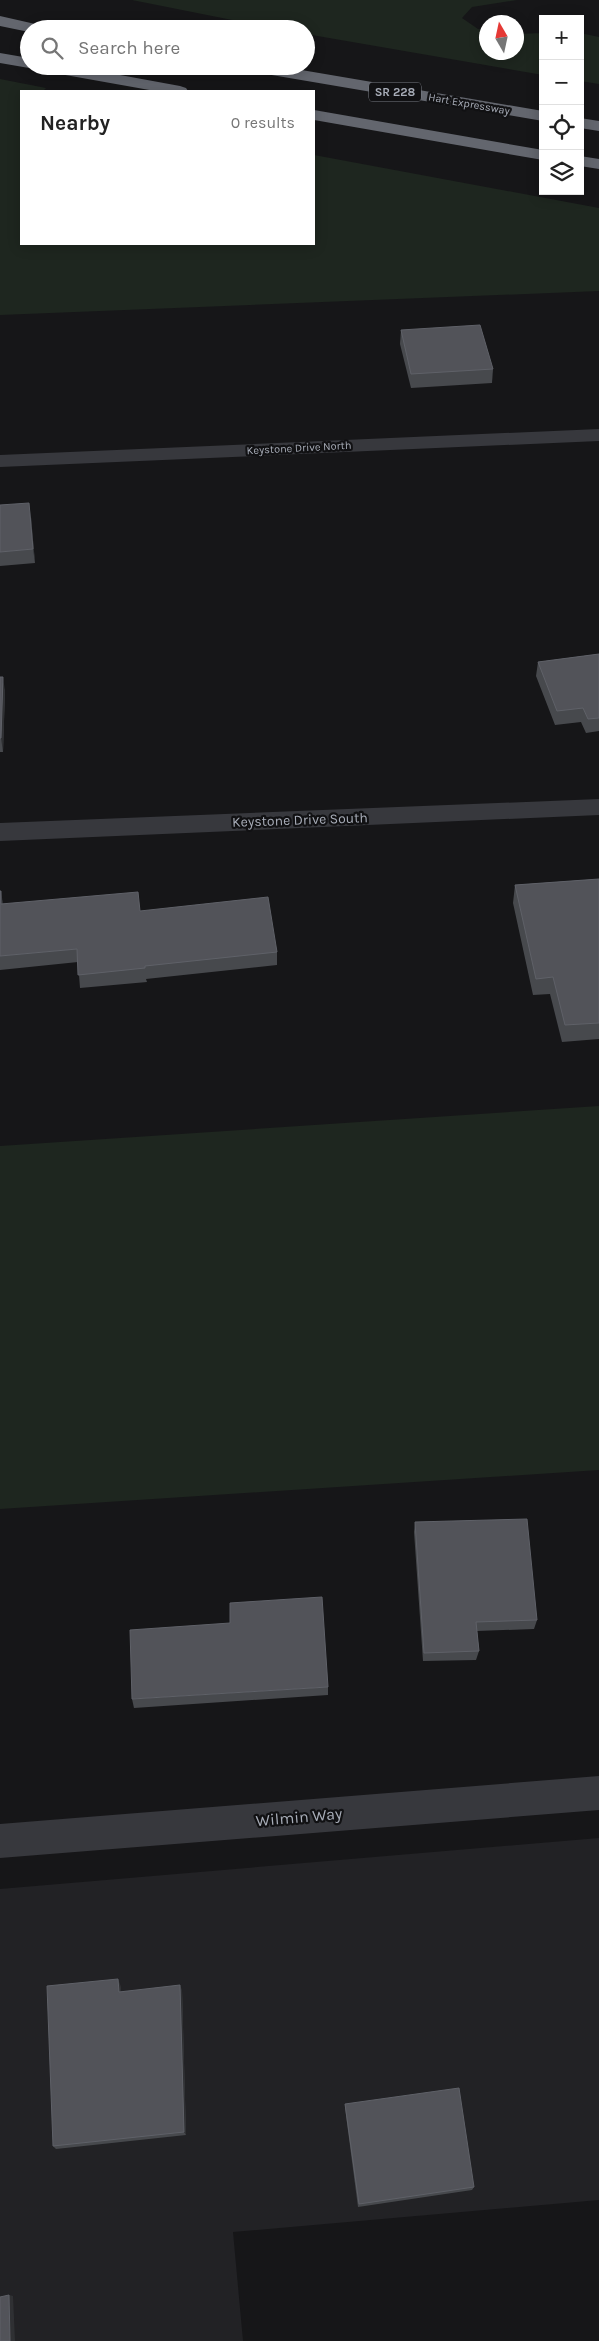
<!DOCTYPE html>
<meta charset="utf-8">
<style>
:root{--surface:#fff;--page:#f6f6f6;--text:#222;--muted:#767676;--line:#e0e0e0}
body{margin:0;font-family:Karla,sans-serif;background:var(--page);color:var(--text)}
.controls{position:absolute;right:15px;top:15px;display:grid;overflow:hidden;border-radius:0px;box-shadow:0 2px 12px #0003}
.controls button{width:45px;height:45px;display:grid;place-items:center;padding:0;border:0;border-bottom:1px solid var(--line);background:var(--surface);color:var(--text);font:25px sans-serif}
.compass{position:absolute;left:479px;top:15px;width:45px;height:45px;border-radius:50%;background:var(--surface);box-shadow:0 2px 12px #0003;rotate:351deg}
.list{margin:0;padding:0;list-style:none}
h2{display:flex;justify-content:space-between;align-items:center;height:65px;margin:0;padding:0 20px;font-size:21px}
h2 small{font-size:16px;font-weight:400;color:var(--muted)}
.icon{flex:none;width:28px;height:28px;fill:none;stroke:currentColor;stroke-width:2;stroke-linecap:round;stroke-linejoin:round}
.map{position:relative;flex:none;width:599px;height:2341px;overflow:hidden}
.search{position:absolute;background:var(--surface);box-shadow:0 2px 12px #0003;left:20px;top:20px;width:295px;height:55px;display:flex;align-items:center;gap:12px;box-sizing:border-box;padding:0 18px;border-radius:28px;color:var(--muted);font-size:19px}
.panel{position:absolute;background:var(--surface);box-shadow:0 2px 12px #0003;left:20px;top:90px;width:295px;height:155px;border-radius:0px}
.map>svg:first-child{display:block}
.built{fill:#222225}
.green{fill:#1e261f}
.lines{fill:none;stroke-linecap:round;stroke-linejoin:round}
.minor{fill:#37383d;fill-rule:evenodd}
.motorway{fill:#63666e;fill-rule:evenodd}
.wall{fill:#47494d}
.shaded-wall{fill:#2f3033}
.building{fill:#525359;stroke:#5f6168}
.labels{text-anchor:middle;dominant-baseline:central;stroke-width:4.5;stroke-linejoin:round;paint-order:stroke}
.far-street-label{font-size:11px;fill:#a8adb8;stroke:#111113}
.shield{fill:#111113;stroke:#7b7e86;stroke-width:1}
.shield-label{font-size:12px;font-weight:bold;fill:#a8adb8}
.street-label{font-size:14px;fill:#a8adb8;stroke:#111113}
.near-street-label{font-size:16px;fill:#a8adb8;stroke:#111113}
</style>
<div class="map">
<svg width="599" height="2341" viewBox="0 0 599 2341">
<rect width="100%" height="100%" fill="#161618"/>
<path class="built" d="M599,1838V2200L233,2232L243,2341H0V1889Z"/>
<g class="green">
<path d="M132,0H517L472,7L462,18L478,29L486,30V52H516L517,34L543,33V75L306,34V29H277Z"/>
<path d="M580,33L599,37V84L580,81Z"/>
<path d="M0,79L46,88L43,91H21V244H314V155L599,208V291L0,315Z"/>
<path d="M599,1106V1470L0,1509V1146Z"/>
</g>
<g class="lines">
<g class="minor">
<path d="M599,429V441L0,467V455Z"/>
<path d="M599,799V815L0,841V823Z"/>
<path d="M599,1776V1810L0,1858V1824Z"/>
</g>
<g class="motorway">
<path d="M0,16L44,26L47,29H29V32L0,26Z"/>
<path d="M0,53L29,58V66H35L29,68L0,63Z"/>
<path d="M35,66H71L180,86L186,88L188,91H155L43,71Z"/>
<path d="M240,66H278L543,111V121L248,71Z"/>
<path d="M314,110L543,150V160L314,120Z"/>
<path d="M580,118L599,121V131L580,128Z"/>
<path d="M580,156L599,159V169L580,166Z"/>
</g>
</g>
<g class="wall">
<path d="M401,330L493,369L492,383L411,388L400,344Z"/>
<path d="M0,505L31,517L35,563L0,566Z"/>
<path d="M599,654V731L586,733L581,722L555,725L536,676L538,662Z"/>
<path d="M0,677L5,691L3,752H0Z"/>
<path d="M599,879V1039L562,1042L550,994L533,995L513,903L515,885Z"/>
<path d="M0,891L3,904L140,911L277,952V965L146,979L147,982L80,988L78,962L0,970Z"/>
<path d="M415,1522L537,1620L534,1629L477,1631L479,1651L476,1660L423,1661L414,1532Z"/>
<path d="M328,1687V1695L134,1708L132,1699Z"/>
<path d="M120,1984L121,1992L182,1990L186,2135L56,2149L53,2146Z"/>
<path d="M345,2104L474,2187L472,2190L358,2207L345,2108Z"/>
</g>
<g class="shaded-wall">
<path d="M29,503L31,517L35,563L33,549Z"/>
<path d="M3,677L5,691L3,752L1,738Z"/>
<path d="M1,891L3,904H1Z"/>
<path d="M118,1979L120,1984L122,1997L119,1992Z"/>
<path d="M180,1985L182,1990L186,2135L184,2132Z"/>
<path d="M9,2295L13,2296L15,2341H10Z"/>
</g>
<g class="building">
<path d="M480,325L493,369L411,374L401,330Z"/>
<path d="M29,503L33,549L0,552V505Z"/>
<path d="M599,654V718L588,719L583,708L557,711L538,662Z"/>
<path d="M0,677H3L1,738H0Z"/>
<path d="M599,879V1023L565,1025L553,977L536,979L515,885Z"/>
<path d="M0,891H1V904L138,892L140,911L268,897L277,952L145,966V968L78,975L77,949L0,956Z"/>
<path d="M527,1519L537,1620L476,1622L479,1651L424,1653L415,1522Z"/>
<path d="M322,1597L328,1687L132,1699L130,1630L230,1623V1603Z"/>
<path d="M118,1979L119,1992L180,1985L184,2132L53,2146L47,1986Z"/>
<path d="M459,2088L474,2187L359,2204L345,2104Z"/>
<path d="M9,2295L10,2341H0V2297Z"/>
</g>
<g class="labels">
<g class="far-street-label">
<text transform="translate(469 104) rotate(10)">Hart Expressway</text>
<text transform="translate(299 448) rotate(-3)">Keystone Drive North</text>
</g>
<rect class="shield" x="369" y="82.5" width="52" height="19" rx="4"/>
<g class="shield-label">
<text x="395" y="92">SR 228</text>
</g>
<g class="street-label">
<text transform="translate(300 820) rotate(-2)">Keystone Drive South</text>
</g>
<g class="near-street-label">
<text transform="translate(299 1817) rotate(-5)">Wilmin Way</text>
</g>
</g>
</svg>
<div class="controls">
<button>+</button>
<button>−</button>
<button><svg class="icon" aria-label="locate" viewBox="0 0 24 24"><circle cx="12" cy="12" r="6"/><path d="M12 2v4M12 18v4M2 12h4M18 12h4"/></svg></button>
<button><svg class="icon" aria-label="layers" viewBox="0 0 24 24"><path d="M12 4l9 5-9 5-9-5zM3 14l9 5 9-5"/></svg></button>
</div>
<svg class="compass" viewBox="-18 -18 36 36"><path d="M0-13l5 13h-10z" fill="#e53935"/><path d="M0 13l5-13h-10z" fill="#767676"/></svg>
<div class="search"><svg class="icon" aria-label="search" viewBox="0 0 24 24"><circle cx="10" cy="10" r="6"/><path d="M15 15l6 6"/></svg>Search here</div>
<section class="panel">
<h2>Nearby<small>0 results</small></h2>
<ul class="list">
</ul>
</section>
</div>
